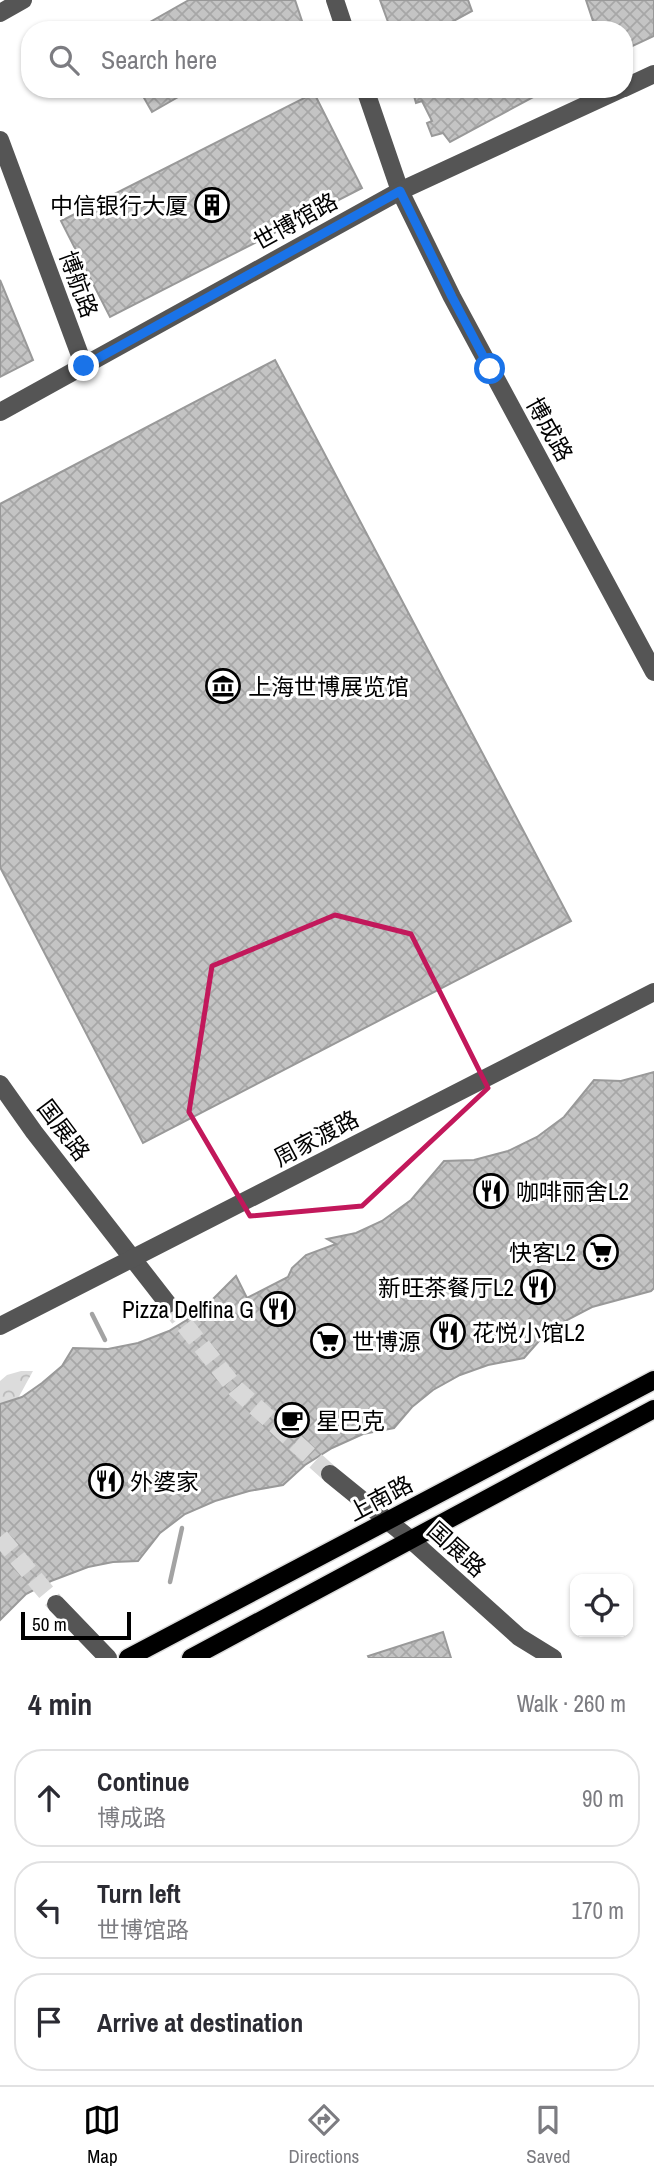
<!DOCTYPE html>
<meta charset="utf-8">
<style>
:root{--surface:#fff;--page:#f7f7f7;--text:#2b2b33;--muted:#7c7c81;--line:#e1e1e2;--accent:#000}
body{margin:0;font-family:"Archivo Narrow","Noto Sans SC",sans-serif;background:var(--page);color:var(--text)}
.controls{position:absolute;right:21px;bottom:21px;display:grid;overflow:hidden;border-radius:14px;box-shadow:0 2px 5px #0004}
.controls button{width:63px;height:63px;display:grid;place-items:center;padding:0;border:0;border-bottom:2px solid var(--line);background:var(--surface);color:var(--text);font:35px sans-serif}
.scale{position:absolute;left:21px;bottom:18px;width:110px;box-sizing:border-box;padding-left:7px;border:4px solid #000;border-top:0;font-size:19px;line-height:24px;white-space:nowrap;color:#000;-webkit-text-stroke:5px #fff;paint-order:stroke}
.stop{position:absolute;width:21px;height:21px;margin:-16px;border:5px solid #1a73e8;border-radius:50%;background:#fff}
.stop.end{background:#1a73e8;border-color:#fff;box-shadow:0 2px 7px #0008}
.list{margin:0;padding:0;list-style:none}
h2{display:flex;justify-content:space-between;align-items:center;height:91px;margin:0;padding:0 28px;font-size:30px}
h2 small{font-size:23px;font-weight:400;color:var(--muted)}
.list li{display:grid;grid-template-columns:46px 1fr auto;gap:21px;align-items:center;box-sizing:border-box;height:98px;margin:0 14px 14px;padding:0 14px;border:2px solid var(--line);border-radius:28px}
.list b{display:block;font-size:26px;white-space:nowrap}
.list p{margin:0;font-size:23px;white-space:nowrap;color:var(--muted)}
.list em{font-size:23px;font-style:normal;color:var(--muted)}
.icon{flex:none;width:38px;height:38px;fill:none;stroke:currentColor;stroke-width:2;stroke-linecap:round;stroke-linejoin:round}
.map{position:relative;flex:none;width:654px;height:1658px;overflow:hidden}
.search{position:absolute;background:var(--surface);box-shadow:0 2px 5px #0004;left:21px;right:21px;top:21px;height:77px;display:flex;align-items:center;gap:18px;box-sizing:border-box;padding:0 24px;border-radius:28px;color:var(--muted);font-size:26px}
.sheet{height:427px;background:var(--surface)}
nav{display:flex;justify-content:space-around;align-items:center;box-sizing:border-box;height:98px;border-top:2px solid var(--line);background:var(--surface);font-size:19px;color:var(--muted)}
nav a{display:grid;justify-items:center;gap:4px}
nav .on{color:var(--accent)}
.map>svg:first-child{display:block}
.forest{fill:url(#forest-crowns)}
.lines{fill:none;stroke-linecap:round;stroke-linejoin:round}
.stream{stroke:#a3a3a3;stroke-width:4.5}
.building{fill:url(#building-cross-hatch);stroke:#999;stroke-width:2}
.minor-tunnel{stroke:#d9d9d9;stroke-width:18;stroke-dasharray:18 9;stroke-linecap:butt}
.major-casing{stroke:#dbdbdb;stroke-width:21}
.minor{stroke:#555;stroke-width:18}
.major{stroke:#000;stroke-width:18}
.route{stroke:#1a73e8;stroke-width:9}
.marked{fill:none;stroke:#c2185b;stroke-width:5;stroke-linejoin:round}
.labels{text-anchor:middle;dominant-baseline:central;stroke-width:6;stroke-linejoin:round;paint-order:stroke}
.poi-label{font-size:23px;fill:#000;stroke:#fff;text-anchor:start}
.street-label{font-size:23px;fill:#000;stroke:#fff}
</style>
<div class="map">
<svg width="654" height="1658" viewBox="0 0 654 1658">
<defs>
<pattern id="forest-crowns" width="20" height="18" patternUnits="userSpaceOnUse" patternTransform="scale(1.75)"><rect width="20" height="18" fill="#dcdcdc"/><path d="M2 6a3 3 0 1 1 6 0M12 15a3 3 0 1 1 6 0" fill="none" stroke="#bbb"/></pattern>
<pattern id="building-cross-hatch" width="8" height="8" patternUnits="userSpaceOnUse" patternTransform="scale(1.75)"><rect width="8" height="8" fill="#c4c4c4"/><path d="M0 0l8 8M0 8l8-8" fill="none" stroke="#a7a7a7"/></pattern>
</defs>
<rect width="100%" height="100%" fill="#fff"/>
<path class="forest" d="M21,1371H33L4,1424L0,1467V1381L7,1375Z"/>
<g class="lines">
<g class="stream">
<path d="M92,1314L105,1340"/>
<path d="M170,1582L182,1528"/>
</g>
</g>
<g class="building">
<path d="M189,0H295L305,30H136Z"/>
<path d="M380,0H468L472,11L437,30H391Z"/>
<path d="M586,0H654V36L624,50V30H596Z"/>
<path d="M139,89H192L152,112Z"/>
<path d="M412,89H548L450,142L443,133L432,136L427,123L432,121L422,101L416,103Z"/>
<path d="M314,93L362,188L110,317L61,221Z"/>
<path d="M0,280L33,360L0,377Z"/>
<path d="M275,360L571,921L143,1143L0,867V504Z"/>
<path d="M654,1072V1288L651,1291L592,1307L567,1320L546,1333L524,1358L488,1365L460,1375L433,1390L412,1407L394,1428L363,1434L332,1448L305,1465L283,1485L249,1491L215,1501L185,1514L160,1533L138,1561L113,1562L88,1567L51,1581L26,1594L0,1620V1404L22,1397L42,1383L62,1366L73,1348L108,1349L138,1343L169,1331L201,1311L236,1276L247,1298L288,1277L292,1268L306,1255L336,1244L327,1239L356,1233L382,1221L411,1200L444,1161L474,1160L508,1151L537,1137L564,1117L594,1080L621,1081Z"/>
<path d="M443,1632L451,1658H369L368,1656Z"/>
</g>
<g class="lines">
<g class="minor-tunnel">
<path d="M168,1304L236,1389L330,1474"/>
<path d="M0,1537L56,1604"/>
</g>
<g class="major-casing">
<g id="major">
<path d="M128,1658L654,1380"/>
<path d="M191,1658L654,1409"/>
</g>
</g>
<g class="minor">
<path d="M335,0L345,30"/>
<path d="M0,13L23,0"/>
<path d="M624,88L654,74"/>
<path d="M365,89L400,191L452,297L654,672"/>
<path d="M0,140L84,366"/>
<path d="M0,412L400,191L621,89"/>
<path d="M0,1084L34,1132L168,1304"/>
<path d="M0,1326L654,992"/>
<path d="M330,1474L410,1539L519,1637L553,1658"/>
<path d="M56,1604L108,1658"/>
</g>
<use href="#major" class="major"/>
</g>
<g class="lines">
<path class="route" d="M84,366L400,191L452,297L490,369"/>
</g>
<path class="marked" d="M335,915L411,934L488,1088L362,1206L250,1216L189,1112L212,966Z"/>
<defs>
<g id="building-ring" transform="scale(1.75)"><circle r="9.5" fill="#fff" stroke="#000" stroke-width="1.5"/><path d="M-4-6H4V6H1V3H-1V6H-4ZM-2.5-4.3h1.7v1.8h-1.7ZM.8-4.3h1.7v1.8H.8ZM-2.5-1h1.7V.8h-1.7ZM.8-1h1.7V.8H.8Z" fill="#000"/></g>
<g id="museum-ring" transform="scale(1.75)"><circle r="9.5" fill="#fff" stroke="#000" stroke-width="1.5"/><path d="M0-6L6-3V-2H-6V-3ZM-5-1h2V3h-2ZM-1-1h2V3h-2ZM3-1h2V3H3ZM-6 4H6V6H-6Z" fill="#000"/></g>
<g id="restaurant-ring" transform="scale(1.75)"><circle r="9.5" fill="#fff" stroke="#000" stroke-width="1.5"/><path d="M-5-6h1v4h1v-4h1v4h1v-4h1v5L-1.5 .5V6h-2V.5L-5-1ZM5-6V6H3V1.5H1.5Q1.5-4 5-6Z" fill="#000"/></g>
<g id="supermarket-ring" transform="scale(1.75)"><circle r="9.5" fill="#fff" stroke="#000" stroke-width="1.5"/><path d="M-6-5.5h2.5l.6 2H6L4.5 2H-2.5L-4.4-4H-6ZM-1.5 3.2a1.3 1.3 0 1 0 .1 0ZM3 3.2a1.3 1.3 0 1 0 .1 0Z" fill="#000"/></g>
<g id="cafe-ring" transform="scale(1.75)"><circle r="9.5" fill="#fff" stroke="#000" stroke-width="1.5"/><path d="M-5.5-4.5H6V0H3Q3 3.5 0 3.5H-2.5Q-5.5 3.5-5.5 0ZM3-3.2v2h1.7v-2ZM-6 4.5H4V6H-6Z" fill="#000"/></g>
</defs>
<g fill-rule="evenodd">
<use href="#building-ring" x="212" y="205"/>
<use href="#museum-ring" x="223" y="686"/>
<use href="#restaurant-ring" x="491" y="1191"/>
<use href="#supermarket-ring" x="601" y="1252"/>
<use href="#restaurant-ring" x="538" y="1287"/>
<use href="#restaurant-ring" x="278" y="1309"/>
<use href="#restaurant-ring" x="448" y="1332"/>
<use href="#supermarket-ring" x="328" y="1341"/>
<use href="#cafe-ring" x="292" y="1420"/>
<use href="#restaurant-ring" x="106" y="1481"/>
</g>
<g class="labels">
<g class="poi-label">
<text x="188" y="205" text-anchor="end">中信银行大厦</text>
<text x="248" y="686">上海世博展览馆</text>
<text x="516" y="1191">咖啡丽舍L2</text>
<text x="576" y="1252" text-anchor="end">快客L2</text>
<text x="514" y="1287" text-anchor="end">新旺茶餐厅L2</text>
<text x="254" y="1309" text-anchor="end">Pizza Delfina G</text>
<text x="472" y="1332">花悦小馆L2</text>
<text x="352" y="1341">世博源</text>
<text x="316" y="1420">星巴克</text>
<text x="130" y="1481">外婆家</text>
</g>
<g class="street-label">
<text transform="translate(295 221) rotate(-29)">世博馆路</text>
<text transform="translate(79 284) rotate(70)">博航路</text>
<text transform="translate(550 429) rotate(61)">博成路</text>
<text transform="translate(64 1130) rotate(53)">国展路</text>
<text transform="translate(316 1138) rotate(-28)">周家渡路</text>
<text transform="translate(380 1498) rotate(-28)">上南路</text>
<text transform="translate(457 1549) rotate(42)">国展路</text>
</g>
</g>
</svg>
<div class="controls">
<button><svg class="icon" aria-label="locate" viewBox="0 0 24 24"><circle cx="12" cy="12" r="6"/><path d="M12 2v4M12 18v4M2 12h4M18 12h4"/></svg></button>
</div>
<div class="scale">50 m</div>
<div class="stop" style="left:490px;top:369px"></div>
<div class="stop end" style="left:84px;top:366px"></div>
<div class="search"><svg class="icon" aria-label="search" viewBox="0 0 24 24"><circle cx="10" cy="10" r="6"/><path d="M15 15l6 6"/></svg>Search here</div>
</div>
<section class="sheet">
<h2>4 min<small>Walk · 260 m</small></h2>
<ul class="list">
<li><svg class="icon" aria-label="ahead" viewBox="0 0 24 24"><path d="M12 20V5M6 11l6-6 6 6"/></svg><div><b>Continue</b><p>博成路</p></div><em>90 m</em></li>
<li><svg class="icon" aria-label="left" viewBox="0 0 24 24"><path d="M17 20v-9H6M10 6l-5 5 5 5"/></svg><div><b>Turn left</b><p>世博馆路</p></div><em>170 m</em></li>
<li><svg class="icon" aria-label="arrive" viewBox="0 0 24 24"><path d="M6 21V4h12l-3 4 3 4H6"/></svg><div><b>Arrive at destination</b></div></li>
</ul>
</section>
<nav>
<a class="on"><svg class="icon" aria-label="map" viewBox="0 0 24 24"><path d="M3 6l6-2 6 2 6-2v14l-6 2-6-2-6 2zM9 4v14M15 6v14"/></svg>Map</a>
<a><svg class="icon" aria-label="directions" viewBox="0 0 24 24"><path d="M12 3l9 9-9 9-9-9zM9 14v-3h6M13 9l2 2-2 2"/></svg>Directions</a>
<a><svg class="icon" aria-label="saved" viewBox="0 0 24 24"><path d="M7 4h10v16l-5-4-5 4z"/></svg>Saved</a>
</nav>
